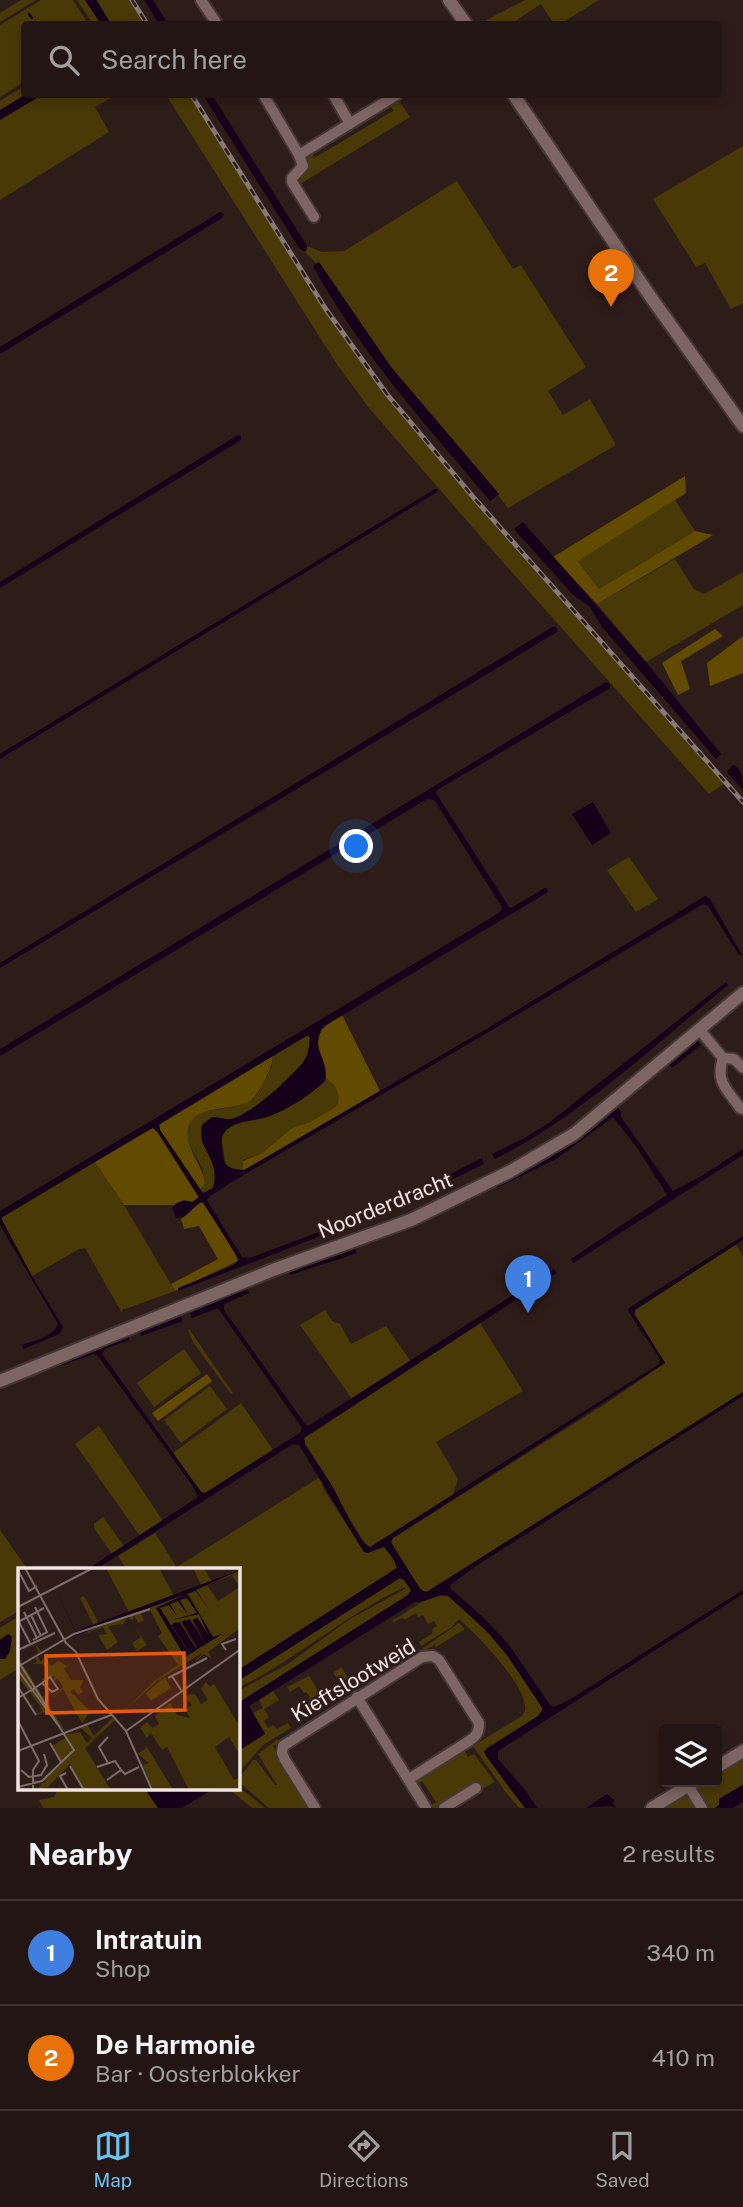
<!DOCTYPE html>
<meta charset="utf-8">
<style>
:root{--surface:#221513;--page:#2e2221;--text:#f1f3f6;--muted:#a29fa0;--line:#3f3433;--accent:#6ac3f1}
body{margin:0;font-family:"Public Sans",sans-serif;background:var(--page);color:var(--text)}
.controls{position:absolute;right:21px;bottom:21px;display:grid;overflow:hidden;border-radius:7px;box-shadow:0 4px 10px #0003}
.controls button{width:63px;height:63px;display:grid;place-items:center;padding:0;border:0;border-bottom:2px solid var(--line);background:var(--surface);color:var(--text);font:35px sans-serif}
.you{position:absolute;left:357px;top:847px;width:24px;height:24px;margin:-18px;border:5px solid #fff;border-radius:50%;background:#1a73e8;box-shadow:0 0 0 10px #1a73e833}
.badge{display:grid;place-items:center;width:46px;height:46px;border-radius:50%;background:var(--accent);color:#fff;font-size:23px;font-weight:700}
.pin{position:absolute;translate:-50% -58px;filter:drop-shadow(0 2px 4px #0008)}
.pin::after{content:'';position:absolute;top:37px;width:24px;height:21px;background:inherit;clip-path:polygon(0 0,100% 0,50% 100%)}
.list{margin:0;padding:0;list-style:none}
h2{display:flex;justify-content:space-between;align-items:center;height:91px;margin:0;padding:0 28px;font-size:30px}
h2 small{font-size:23px;font-weight:400;color:var(--muted)}
.list li{display:grid;grid-template-columns:46px 1fr auto;gap:21px;align-items:center;box-sizing:border-box;height:105px;padding:0 28px;border-top:2px solid var(--line)}
.list b{display:block;font-size:26px;white-space:nowrap}
.list p{margin:0;font-size:23px;white-space:nowrap;color:var(--muted)}
.list em{font-size:23px;font-style:normal;color:var(--muted)}
.icon{flex:none;width:38px;height:38px;fill:none;stroke:currentColor;stroke-width:2;stroke-linecap:round;stroke-linejoin:round}
.map{position:relative;flex:none;width:743px;height:1808px;overflow:hidden}
.search{position:absolute;background:var(--surface);box-shadow:0 4px 10px #0003;left:21px;right:21px;top:21px;height:77px;display:flex;align-items:center;gap:18px;box-sizing:border-box;padding:0 24px;border-radius:7px;color:var(--muted);font-size:26px}
.sheet{height:301px;background:var(--surface)}
nav{display:flex;justify-content:space-around;align-items:center;box-sizing:border-box;height:98px;border-top:2px solid var(--line);background:var(--surface);font-size:19px;color:var(--muted)}
nav a{display:grid;justify-items:center;gap:4px}
nav .on{color:var(--accent)}
.map>svg:first-child{display:block}
.green{fill:#493906}
.forest{fill:#614b00}
.water{fill:#170019;fill-rule:evenodd}
.lines{fill:none;stroke-linecap:round;stroke-linejoin:round}
.stream{stroke:#170019;stroke-width:2.5}
.minor-casing{stroke:#463736;stroke-width:14}
.tertiary-casing{stroke:#463736;stroke-width:16}
.minor{stroke:#7c6562;stroke-width:10}
.tertiary{stroke:#7c6562;stroke-width:12}
.rail-casing{stroke:#877775;stroke-width:5}
.rail{stroke:#2e1c19;stroke-width:2.5;stroke-dasharray:8;stroke-linecap:butt}
.labels{text-anchor:middle;dominant-baseline:central;stroke-width:5;stroke-linejoin:round;paint-order:stroke}
.street-label{font-size:21px;fill:#f1e4e2;stroke:#2e1c19}
.inset-river{fill:none;stroke:#170019;stroke-width:3.5}
.inset-road{fill:none;stroke:#7c6c69;stroke-width:2}
.view{fill:#e8590c;fill-opacity:0.15;stroke:#e8590c;stroke-width:3.5}
.inset-edge{fill:none;stroke:#f1e4e2;stroke-width:3.5}
</style>
<div class="map">
<svg width="743" height="1808" viewBox="0 0 743 1808">
<rect width="100%" height="100%" fill="#2e1c19"/>
<g class="green">
<path d="M21,0H36L0,22V13Z"/>
<path d="M41,0H73L88,24H24V82L0,97V25Z"/>
<path d="M77,0H85L101,24H93Z"/>
<path d="M97,0H130L145,24H111Z"/>
<path d="M525,0H599L560,24H554L541,4L511,24H479Z"/>
<path d="M24,86L25,95L0,110V101Z"/>
<path d="M42,95H116L95,107L109,132L0,200V120Z"/>
<path d="M166,95H189L292,259L378,387L502,534L724,784L709,794L487,544L369,408L338,366Z"/>
<path d="M400,102L410,117L300,184L301,173L309,168L304,157L310,154L316,157L393,111L390,104Z"/>
<path d="M743,146V303L731,309L705,263L696,267L653,199Z"/>
<path d="M457,181L513,269L521,265L522,267L586,367L548,391L563,415L590,399L616,445L508,508L476,467L391,367L319,263L317,264L305,252L307,246L322,252L344,251Z"/>
<path d="M675,500L695,531L599,589L578,560Z"/>
<path d="M675,559L694,589L704,594L743,572V605L646,662L597,604Z"/>
<path d="M629,857L658,899L636,912L607,870Z"/>
<path d="M308,1035L310,1038L308,1052L304,1062L274,1091L248,1112L237,1118L227,1120L217,1117L201,1141C210,1154 228,1187 203,1193L200,1190L205,1183L202,1167L190,1146L188,1138L190,1121L200,1112L233,1107L253,1099L259,1092L272,1066L273,1056Z"/>
<path d="M326,1078C336,1085 341,1094 337,1106L310,1122L292,1128L262,1153L243,1160V1171L228,1167C223,1161 225,1155 223,1147C215,1120 254,1123 270,1116C291,1108 308,1095 325,1081Z"/>
<path d="M95,1162L124,1205L175,1291L122,1310V1313L85,1248L79,1249L32,1276L1,1220L3,1216Z"/>
<path d="M736,1244L743,1256V1392L446,1581L428,1591H422L391,1545L392,1539L605,1404L665,1363L635,1315V1310Z"/>
<path d="M325,1310L332,1321L340,1324L351,1344L386,1326L411,1362L352,1399L300,1325Z"/>
<path d="M480,1323L523,1391L436,1442L458,1479L452,1497L372,1547H367L305,1444L304,1438Z"/>
<path d="M188,1329H189L233,1393L231,1394L193,1342Z"/>
<path d="M184,1349L201,1373L154,1407L137,1383Z"/>
<path d="M210,1386L227,1409L181,1443L164,1420Z"/>
<path d="M241,1403L273,1450L205,1493H202L173,1453Z"/>
<path d="M99,1426L163,1521L140,1536L75,1444Z"/>
<path d="M320,1477L324,1490L364,1552L367,1553L384,1547L398,1567L238,1670V1570H172Z"/>
<path d="M103,1517L124,1546L112,1554L94,1528V1524Z"/>
<path d="M0,1530L28,1570H19V1611L0,1622Z"/>
<path d="M155,1533L176,1566L168,1570H127L118,1556Z"/>
<path d="M400,1578L404,1580L411,1590L408,1595L238,1703V1691L288,1664L350,1619L405,1589V1587C346,1614 297,1659 238,1688V1681Z"/>
<path d="M440,1595L450,1597L486,1631L507,1655L543,1709L538,1716L486,1748L502,1778L525,1808H519L504,1790L473,1746L522,1716L525,1711C529,1687 477,1635 459,1619L452,1627L421,1646L419,1642L433,1633L432,1629L437,1626L434,1621L428,1624L423,1615L418,1617L416,1613L406,1619L401,1618L393,1623L392,1621L422,1602Z"/>
<path d="M19,1616V1668L0,1680V1659H5L8,1634L0,1640V1628Z"/>
<path d="M459,1623L465,1629L436,1647L434,1645L424,1651L422,1649Z"/>
<path d="M341,1667L353,1686L337,1696L334,1693L345,1684L340,1676L337,1678L333,1673Z"/>
<path d="M309,1676L327,1705L316,1712L308,1699L310,1697L306,1692L304,1693L299,1686L290,1692L287,1687Z"/>
<path d="M273,1691L279,1700L264,1709L269,1717L264,1721L268,1728L273,1725L277,1729L288,1723L291,1728L263,1745L241,1770L238,1768V1751L265,1734L253,1713L263,1708L259,1700Z"/>
<path d="M278,1739L279,1742L273,1746L311,1808H269L239,1782V1778L253,1760H256L275,1785H277L258,1754Z"/>
<path d="M469,1745L470,1747L465,1751L468,1757L474,1754L495,1782L480,1790L475,1784L438,1808H431L430,1806L436,1802L422,1781L416,1785L415,1781Z"/>
<path d="M743,1754V1784L719,1799V1805L715,1808H707L698,1793L700,1791L698,1789L701,1782H717V1771Z"/>
<path d="M238,1786L265,1808H252L229,1789H238Z"/>
<path d="M58,1789H145L158,1808H43L39,1800L54,1797Z"/>
<path d="M682,1795L688,1798L690,1797L697,1808H657Z"/>
</g>
<g class="forest">
<path d="M685,476L686,493L578,561L599,589L695,531L713,535L597,604L553,557Z"/>
<path d="M715,629L723,636L681,661L690,689L678,695L662,663Z"/>
<path d="M743,636V673L710,686L707,663Z"/>
<path d="M342,1015L380,1091L243,1171V1161L262,1153L292,1128L310,1122L337,1106C341,1094 336,1085 326,1078C325,1042 298,1041 342,1015Z"/>
<path d="M273,1056C272,1066 268,1073 264,1082C260,1089 257,1095 251,1100C231,1114 191,1101 188,1132C186,1150 203,1165 205,1183L200,1190L160,1130L159,1125Z"/>
<path d="M153,1128L157,1132L199,1198L192,1202L184,1200L175,1205H124L95,1162Z"/>
<path d="M200,1202H202L233,1248L238,1261L175,1291L171,1284L218,1259L199,1226L184,1229L181,1219Z"/>
<path d="M207,1374L212,1381L158,1421L152,1413Z"/>
</g>
<g class="water">
<path d="M85,0H96L111,24H101Z"/>
<path d="M144,0H153L168,24H159Z"/>
<path d="M25,95H42L0,120V110Z"/>
<path d="M203,95H212L307,246V249L305,252L299,248Z"/>
<path d="M220,212L224,214L222,218L0,354V347Z"/>
<path d="M319,262L391,367L499,494L490,501C427,426 364,357 315,270L313,266Z"/>
<path d="M238,435L241,436V440L0,588V582Z"/>
<path d="M435,489H438L437,492L0,759V754L8,749Z"/>
<path d="M523,522L646,662L721,754L716,759L602,627L590,607L573,595L514,529Z"/>
<path d="M554,626L557,628V632L0,968V963L31,944Z"/>
<path d="M606,682L610,684V688L437,790L436,793L509,907L511,908L545,888H547L548,892L323,1027C309,1053 330,1057 325,1081C309,1096 290,1108 270,1116C255,1122 235,1118 224,1133C219,1140 223,1156 225,1164L233,1169L244,1170L488,1028L705,896L710,899L742,955H739L708,906L703,904L470,1043L235,1180L210,1196L207,1200L242,1257L249,1258L376,1211L482,1158L484,1164L388,1210L178,1291V1288L232,1266L239,1260L203,1202C192,1205 188,1220 176,1218L172,1208C177,1201 184,1200 192,1202L199,1197L158,1132L153,1128L150,1129L1,1218L32,1276L63,1327L61,1332L57,1335L23,1349L22,1345C35,1340 52,1338 58,1324L0,1225V1211L494,916L501,911L502,907L438,806L434,800L427,799L0,1056V1049ZM308,1035L310,1038C309,1045 309,1053 305,1059C295,1076 252,1113 234,1118C226,1121 220,1117 212,1117L202,1125C196,1149 221,1158 213,1188L203,1193L160,1130L159,1124Z"/>
<path d="M733,765C743,769 743,780 743,790L727,772Z"/>
<path d="M593,802L611,833L592,845L572,814Z"/>
<path d="M726,982L728,985C653,1046 582,1115 495,1159L492,1154L528,1136L550,1122Z"/>
<path d="M697,1040L701,1045L672,1068L669,1064Z"/>
<path d="M617,1107L621,1112V1117L673,1191L700,1177L743,1149V1155L573,1263L571,1259L667,1195L638,1149L613,1117L556,1159L497,1188L495,1184C540,1163 579,1139 617,1107Z"/>
<path d="M743,1236V1240L635,1310V1315L665,1363L393,1538L391,1542L420,1589L425,1592L428,1591L743,1392V1396L476,1566L450,1585L451,1589L483,1617L509,1645L550,1705L554,1707L569,1700L743,1590V1594L498,1751V1759L526,1791L537,1808H525L486,1756L484,1751L538,1716L543,1709L507,1655L487,1631L447,1595C435,1595 427,1602 415,1602L249,1706L265,1734L238,1751V1703L408,1595L411,1590L404,1580L400,1578L238,1681V1670L397,1568L393,1557L384,1547L367,1553L364,1552L299,1445L293,1444L95,1570H86L192,1501L197,1498V1494L192,1485L98,1356L94,1354L57,1367L59,1364L129,1337V1340L105,1349L102,1354L201,1492L205,1493L301,1432L302,1428L218,1308L192,1318L190,1313L247,1289L249,1293L224,1304V1310L305,1424L308,1426L554,1269L557,1273L304,1438L305,1444C315,1460 326,1475 335,1491C343,1505 357,1541 370,1547L659,1364L660,1359L628,1311L629,1308Z"/>
<path d="M355,1249L357,1253C335,1261 312,1267 291,1275L289,1272Z"/>
<path d="M181,1317L183,1321L141,1336L140,1332Z"/>
<path d="M8,1634L12,1637L10,1651L5,1659H0V1640Z"/>
<path d="M743,1785V1802L733,1808H715L719,1805V1799Z"/>
<path d="M145,1789H213L182,1808H158Z"/>
<path d="M607,1794L614,1800L613,1804L616,1808L610,1806L586,1808Z"/>
</g>
<g class="lines">
<path class="stream" d="M29,14L32,18"/>
<g class="minor-casing">
<g id="minor">
<path d="M201,0L217,24"/>
<path d="M263,94L299,155"/>
<path d="M333,94L350,124"/>
<path d="M314,217L292,182V178L303,166L299,155L398,94"/>
<path d="M699,1029L723,1058L734,1059L743,1068"/>
<path d="M723,1058C715,1082 727,1089 740,1108L743,1109"/>
<path d="M357,1697L426,1808"/>
<path d="M688,1785L702,1808"/>
<path d="M315,1808L285,1760L282,1753L283,1746L422,1657L433,1656L439,1660L479,1723C479,1733 476,1736 469,1741L409,1779"/>
<path d="M444,1808L476,1788"/>
</g>
</g>
<g class="tertiary-casing">
<g id="tertiary">
<path d="M449,0L466,24"/>
<path d="M513,94L650,296L743,426"/>
<path d="M0,1381L273,1270L411,1220L509,1172L574,1134L743,993"/>
<path d="M717,1767L743,1751"/>
<path d="M652,1808L694,1782"/>
</g>
</g>
<use href="#minor" class="minor"/>
<use href="#tertiary" class="tertiary"/>
<g class="rail-casing">
<g id="rail">
<path d="M132,0L147,24"/>
<path d="M191,94L325,308L386,393L474,498L743,802"/>
</g>
</g>
<use href="#rail" class="rail"/>
</g>
<g class="labels">
<g class="street-label">
<text transform="translate(385 1205) rotate(-22)">Noorderdracht</text>
<text transform="translate(353 1680) rotate(-31)">Kieftslootweid</text>
</g>
</g>
<g transform="translate(18 1568)">
<rect width="222" height="222" fill="#2e1c19"/>
<path d="M88,0H141L156,28L183,17L175,0H186L194,14L222,3V60L190,84L194,91L186,86L177,94L184,85L139,113L107,142L135,114L160,97L140,68L144,65L132,42L123,46L126,52L121,55L116,48L115,52L111,50L129,77L119,83L114,75L123,69L110,48L105,56L90,58L100,74L89,82L80,67L89,66L85,59L67,66L76,58L62,30L66,28L82,57L112,46ZM214,7L222,19L200,33L189,17ZM171,27L195,69L204,66L183,79L187,75L175,52L188,74L192,71L181,46L154,52L179,45L169,29L162,32L170,46L160,33L152,36L159,48L150,36L144,38ZM17,77L24,84L19,88L23,94L26,89L33,98L41,93L49,98L56,93L46,101L53,112H66L62,119L65,124L60,127L56,121L52,123L72,143L64,155L45,121L36,129L32,125L26,130L48,164L27,144L18,147L12,138L16,136L13,139L18,146L24,143L23,139L0,109L2,92L25,129L30,126L28,121L36,128L45,119L39,110L36,113L37,108L23,113L31,104L25,96H13L19,94L17,90L21,86ZM147,109L153,120L133,133L128,125ZM188,114L192,119L196,116L222,159V187L211,169L197,179L216,212L222,209V222H171L149,179L144,182L133,165L129,170L122,160L129,154L134,160L141,156L137,148L152,135L159,147L172,150L167,141L174,137L165,128L164,121L168,127L177,126L183,136L190,132L183,121ZM94,150L97,152L67,180L93,222H67L52,196L30,219L17,222L29,212L16,215V211L20,214L44,196L35,177L47,170L45,167L62,164L69,175L74,170L63,160L69,157L76,168ZM129,179L155,222H135L125,197L131,195L120,186Z" fill="#493906" fill-rule="evenodd"/>
<path d="M222,2L178,22L192,44L178,23L169,26L195,69L204,66L167,89L138,40L168,26L55,69L58,64L37,21L58,63ZM169,30L179,45L154,52L181,46L192,71L188,74L172,50L187,75L180,79L161,52L179,80L171,85L142,40L151,37L159,48L152,36L160,33L169,46L162,32Z" fill="#170019" fill-rule="evenodd"/>
<path class="inset-river" d="M176,51L190,74M178,51L192,73M170,52L186,77M165,53L182,79M167,53L183,78M169,53L185,77M156,55L175,84M158,55L176,83M160,55L177,82M155,56L173,84"/>
<path class="inset-road" d="M7,0L48,75L58,84L80,131L108,163L134,222M0,2L11,23L19,18M0,39L75,0M6,44L19,70M13,47L23,68M0,54L26,40M1,54L12,75M15,72L29,64L17,39M0,82L37,65M208,82L204,76L218,71M0,93L56,182L24,213L0,219M1,98L56,66L132,41M0,102L40,157M154,108L189,90M150,110L154,108L163,122M0,119L18,147M0,130L17,120L24,115L32,109L40,121L34,124L24,115M0,153L21,193L15,202V221M108,163L223,81M90,169L81,179L90,195M32,175L43,194M0,183L93,147M52,198L66,222M79,199L97,193L103,202M3,202L11,209L23,207L29,197L26,186M48,205L42,208L50,222M89,212L103,202L107,206L121,199"/>
<path class="view" d="M166,85L167,142L29,145L28,88Z"/>
<rect width="222" height="222" class="inset-edge"/>
</g>
</svg>
<div class="controls">
<button><svg class="icon" aria-label="layers" viewBox="0 0 24 24"><path d="M12 4l9 5-9 5-9-5zM3 14l9 5 9-5"/></svg></button>
</div>
<div class="you"></div>
<div class="pin badge" style="left:528px;top:1313px;background:#3f7fe0">1</div>
<div class="pin badge" style="left:611px;top:307px;background:#e8710a">2</div>
<div class="search"><svg class="icon" aria-label="search" viewBox="0 0 24 24"><circle cx="10" cy="10" r="6"/><path d="M15 15l6 6"/></svg>Search here</div>
</div>
<section class="sheet">
<h2>Nearby<small>2 results</small></h2>
<ul class="list">
<li><span class="badge" style="background:#3f7fe0">1</span><div><b>Intratuin</b><p>Shop</p></div><em>340 m</em></li>
<li><span class="badge" style="background:#e8710a">2</span><div><b>De Harmonie</b><p>Bar · Oosterblokker</p></div><em>410 m</em></li>
</ul>
</section>
<nav>
<a class="on"><svg class="icon" aria-label="map" viewBox="0 0 24 24"><path d="M3 6l6-2 6 2 6-2v14l-6 2-6-2-6 2zM9 4v14M15 6v14"/></svg>Map</a>
<a><svg class="icon" aria-label="directions" viewBox="0 0 24 24"><path d="M12 3l9 9-9 9-9-9zM9 14v-3h6M13 9l2 2-2 2"/></svg>Directions</a>
<a><svg class="icon" aria-label="saved" viewBox="0 0 24 24"><path d="M7 4h10v16l-5-4-5 4z"/></svg>Saved</a>
</nav>
